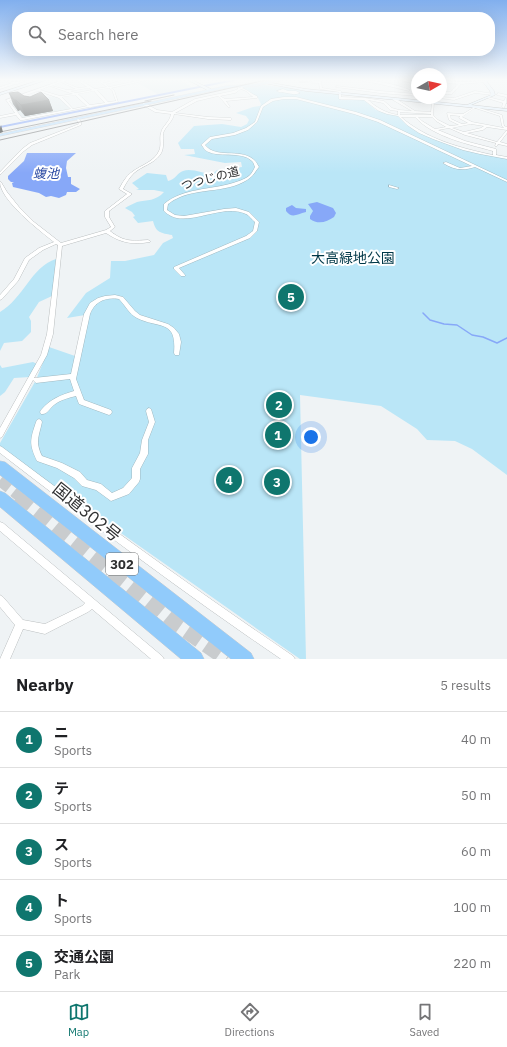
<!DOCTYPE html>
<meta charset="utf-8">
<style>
:root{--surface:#fff;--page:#f6f6f6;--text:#202124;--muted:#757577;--line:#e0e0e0;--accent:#0f766e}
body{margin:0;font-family:"IBM Plex Sans","Noto Sans JP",sans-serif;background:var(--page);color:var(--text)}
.compass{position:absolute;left:411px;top:68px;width:36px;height:36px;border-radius:50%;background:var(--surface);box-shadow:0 4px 16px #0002;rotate:81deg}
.you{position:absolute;left:311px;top:437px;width:14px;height:14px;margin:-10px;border:3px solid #fff;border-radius:50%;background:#1a73e8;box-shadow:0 0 0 6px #1a73e833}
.badge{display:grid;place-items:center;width:26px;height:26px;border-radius:50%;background:var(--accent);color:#fff;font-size:13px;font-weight:700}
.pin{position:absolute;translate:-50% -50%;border:2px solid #fff;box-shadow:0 1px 4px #0006}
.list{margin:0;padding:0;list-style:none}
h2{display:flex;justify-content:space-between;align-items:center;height:52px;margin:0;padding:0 16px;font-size:17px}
h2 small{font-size:13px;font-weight:400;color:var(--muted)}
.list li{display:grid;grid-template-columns:26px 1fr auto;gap:12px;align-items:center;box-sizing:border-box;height:56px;padding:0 16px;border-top:1px solid var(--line)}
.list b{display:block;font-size:15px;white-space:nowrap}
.list p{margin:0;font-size:13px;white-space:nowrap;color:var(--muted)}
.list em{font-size:13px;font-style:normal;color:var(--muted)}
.icon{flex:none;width:22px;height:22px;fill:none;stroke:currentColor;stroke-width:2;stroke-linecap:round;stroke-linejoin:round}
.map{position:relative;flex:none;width:507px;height:659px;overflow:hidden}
.search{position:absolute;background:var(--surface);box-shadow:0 4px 16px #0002;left:12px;right:12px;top:12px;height:44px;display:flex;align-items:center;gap:10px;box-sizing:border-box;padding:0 14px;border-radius:16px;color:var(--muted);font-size:15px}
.sheet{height:332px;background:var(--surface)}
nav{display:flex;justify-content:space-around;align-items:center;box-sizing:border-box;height:56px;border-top:1px solid var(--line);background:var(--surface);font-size:11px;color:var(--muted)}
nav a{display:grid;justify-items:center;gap:2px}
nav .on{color:var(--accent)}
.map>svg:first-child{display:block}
.built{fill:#dce9ed}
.green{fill:#bae6f7}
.water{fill:#87a8f8}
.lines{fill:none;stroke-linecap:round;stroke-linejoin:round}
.stream{stroke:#87a8f8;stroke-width:1.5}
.river{fill:#87a8f8;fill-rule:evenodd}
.highway-tunnel-far1{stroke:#c9ccce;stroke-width:12;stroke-dasharray:12 6;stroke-linecap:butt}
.highway-tunnel{stroke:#c9ccce;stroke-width:16;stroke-dasharray:16 8;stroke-linecap:butt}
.street-casing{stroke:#868a8b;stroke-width:0.5}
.secondary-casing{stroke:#868a8b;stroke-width:1}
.primary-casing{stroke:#cdcdce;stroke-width:1}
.highway-casing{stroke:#cdcdce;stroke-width:1}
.street{fill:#fff;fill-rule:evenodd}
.secondary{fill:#deeffe;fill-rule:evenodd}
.primary{fill:#bde0fd;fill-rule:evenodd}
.highway{fill:#91cbfb;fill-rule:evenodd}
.rail{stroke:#8b8d8f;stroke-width:1}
.wall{fill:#414545}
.shaded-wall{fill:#353838}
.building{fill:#4c5050;stroke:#353838}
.labels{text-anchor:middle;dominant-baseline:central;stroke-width:4;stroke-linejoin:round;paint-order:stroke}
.far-street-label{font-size:12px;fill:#2f3031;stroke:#fff}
.far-water-label{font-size:13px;font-style:italic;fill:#2a49a3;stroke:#fff}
.shield{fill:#fff;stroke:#6d6e6f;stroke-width:1}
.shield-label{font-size:13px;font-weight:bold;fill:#2f3031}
.park-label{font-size:14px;fill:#003848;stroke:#fff}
.near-street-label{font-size:17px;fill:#2f3031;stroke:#fff}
</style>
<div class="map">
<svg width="507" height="659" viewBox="0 0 507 659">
<rect width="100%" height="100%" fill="#eff3f5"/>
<g class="built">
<path d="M149,80L184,81H182L193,88L159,95L138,83Z"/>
<path d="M54,96L59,97L70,109L26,118H23L11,104Z"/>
</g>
<g class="green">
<path d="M265,85L338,94L341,100H364L376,110L399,116L414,129L448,144L478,153L507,158V475L472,449L455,441L427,440L417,429L381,406L300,395L306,659H300L0,448V443L36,380L49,347L75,356L85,315L67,318L86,293L110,278L111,261H125L154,255L163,243L173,238L172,235C161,233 156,233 153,221L138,223L133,217L135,216L132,212L125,208C128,206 133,204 137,202C147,200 156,201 164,192L154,190H136L139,189L132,183L147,173L166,175L168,181C175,180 177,173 183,171C191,168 204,173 212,175L217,170L242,167L241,162L225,163L184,155L195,154L194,149H181L178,143L194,126L222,124L241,127L247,124L249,120L246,116L236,113L253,107L260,106L261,104L257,96L251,94L248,90L240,88L244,86Z"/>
<path d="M56,259L52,296L39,302L29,317L31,321V332L22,341L4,343L0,351V312C23,299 31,267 56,259Z"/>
<path d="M33,362L37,364L30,377L14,378L5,392L0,396V365L2,368Z"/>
</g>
<g class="water">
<path d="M27,153H76L67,161L66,168L68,177H71V184L80,189L76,192H67L66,195L59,198L51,196L46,197L39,193L13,187L12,183L14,182H11L8,179V176L24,161Z"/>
<path d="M317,202L333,208L336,213L334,217C327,222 318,225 310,219V216L313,211L308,204Z"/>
<path d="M292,205L296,208L306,209V212C297,214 292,219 286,211V208Z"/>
</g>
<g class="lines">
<path class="stream" d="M423,313L430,320L444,324L457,325L472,335L483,337L497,343L507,338"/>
<path class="river" d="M229,80H239L0,128V126Z"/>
<path class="highway-tunnel-far1" d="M0,480L20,496"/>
<path class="highway-tunnel" d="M19,495L177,624L227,659"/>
<g class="street-casing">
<g id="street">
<path d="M4,80C8,80 10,82 14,82C18,83 23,80 27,80L17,84H15L0,89V87L12,83Z"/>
<path d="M63,80H67L63,82L78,88L87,87L77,80H80L95,89L107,87L97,80H100L104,83L116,80H121L106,84L109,87L141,80H147L111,88L114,90L118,102L91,107L90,108L89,107L23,120H20L16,115L0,118V116L15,113L6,100ZM61,82L76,89L67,90L52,86ZM50,86L73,94L60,96L40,90ZM89,88L92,90L76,93L70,91ZM109,88L112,90L116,101L108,102L97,90ZM38,91L59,98L71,109L22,118L9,101ZM94,91L105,103L90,105L78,94ZM75,95L87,106L73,109L62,97Z"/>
<path d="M319,80H321L322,88L341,91V97L365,98L384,101L392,108L399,110L412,111L393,100V98H395L415,111L431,112L432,103L434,102L433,115L438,120L450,126L459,125L449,120L447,113L463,114L473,108L472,107L473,106L502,115L504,126L507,127V130L487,127L483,130L467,133L497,142L507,130V133L500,142L507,144V146L498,144L497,146H495L496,143L465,135L449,128L438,130L465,141L496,149V155L507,157V159L480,154L463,150L433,139L419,133L407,125L398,116L387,114L379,111L372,106L364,100L339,99V92L320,89L319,83L299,82L319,81ZM368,100L383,103L390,110L398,111V115C386,113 377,108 368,100ZM475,108L500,116L502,126L504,128L472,122L462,117ZM400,112L431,114V115H400ZM450,115L460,116L459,118L468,123L462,124L451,119ZM401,117H415C433,137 468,144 493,151V155C460,148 426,139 401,117ZM418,117H432L436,121L446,127L435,129L422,121ZM471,124L484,126L481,128L464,132L452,128Z"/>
<path d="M358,80C375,80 395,84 410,90L409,91L380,84Z"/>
<path d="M399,80H406L417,82V84Z"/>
<path d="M441,80L460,82L485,81L486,82L461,84L452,94H441V92H450L458,84L441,82Z"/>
<path d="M246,84L247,85L242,88C248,90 251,94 257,96V98L226,101L230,107L229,108L223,101L218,96L197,101L175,113L208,117L231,118L232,119L231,120L208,119L174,114C173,121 167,125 164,131C161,137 166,146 160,155C153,164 142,166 134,173C129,178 126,183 123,189L132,194L109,211V217L115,227L110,231C124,242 131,241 148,240L150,241V242C132,245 121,243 106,233L62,246L53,334L47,355L34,378L71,374L84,314L90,303L98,298L105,296L115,295L123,297L135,311L140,315L168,324L174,328L179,334L181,342L179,355H175L174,353C177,319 159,329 137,318C129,314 125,305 119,299C106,297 95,301 90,314L76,379L84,400L111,410L112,412L111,414L109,415L79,404L76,396C68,398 60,400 54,405C49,409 47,415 41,414L40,412L41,410C50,399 61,395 74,391L70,379L36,383L33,380L2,437L0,438V428L41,355L47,334L58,245L56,244L43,250L29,260L18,281L2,299L0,300V295L14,279L25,258L39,248L54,242C40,231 0,200 0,182H1L7,192L19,207L34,222L61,243L106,230L111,227L105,217V211L127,194L119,189C123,182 126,176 132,172C141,165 154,162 159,151C162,144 159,139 161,133C162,126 170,122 171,114L155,112L143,105V103H145L157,110L172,112L195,99L233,91L238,89V87L240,88ZM241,89L246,91L253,97L225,99L220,96L235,93Z"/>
<path d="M337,86L380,91L417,94V96L380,93L336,87Z"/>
<path d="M283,89L288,91H296L300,93C294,95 293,94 287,93C283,92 280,93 277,91Z"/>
<path d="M475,91L494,94L493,95L475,93L454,100L440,98L441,97L454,98Z"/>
<path d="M498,93L507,95L506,102L507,104L506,103L504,108L502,107L503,103L487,98L488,97L504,101L506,97L497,95Z"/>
<path d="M284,97H296L356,112L380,120L507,180V182L475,167C463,171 454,170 443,163L446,162L460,168L472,166L378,122L354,114L296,99H284L273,101L263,107L257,122L248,130L235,135L212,139L205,145C216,159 239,148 253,159C256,161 257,164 259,167C256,170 254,175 251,177C231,194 198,187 176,199C173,200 170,203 168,204L167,210L175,215L184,216L224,209L236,208L249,212L259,222L257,231L250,238L179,268L185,275V276H181L174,269V267L246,236L253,231L255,222C252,220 249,215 246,214C224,203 190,226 171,216C169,215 166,213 164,211V204C183,188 210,190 233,183C239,181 246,179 250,175C252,173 254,169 255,167C254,165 254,163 252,161C241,150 217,159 205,150C205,150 202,145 201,145L210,137L233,133L246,128L255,122L261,106L271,99Z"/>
<path d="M76,118H78L81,121V125L32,145L24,151L0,175V172L22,149L30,143L79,124Z"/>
<path d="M389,185L399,188L397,189L389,187Z"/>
<path d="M149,408L151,409L155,422L148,440V454L140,469V479L139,482L129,494L111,501L96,490L82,486L74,478L57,468L37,461C29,444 30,440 36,422L37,420L39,419L41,420L42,422C39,436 35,442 42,456L62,463L80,472L87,480L101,484L112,493L123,488L132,478V468L140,453L142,440L149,422L146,411L147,409Z"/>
<path d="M0,446L2,447C98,519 194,589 293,656L295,659H281C185,594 92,524 0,453Z"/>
<path d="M0,522L3,523L162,656L164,659H151L92,609L88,612L45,634L23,629L10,659H0L15,625L0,607V595L3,597L23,620L45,624L82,606L85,603L0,531Z"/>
</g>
</g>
<g class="secondary-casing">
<g id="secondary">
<path d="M40,80H46L0,95V93Z"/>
<path d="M192,80L211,89L212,90L209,91L188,80Z"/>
<path d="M485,80H489L487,82L494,91L495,95L471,105L507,109V111L306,91L264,83L266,82L306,89L467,105L491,95L490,91L483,82Z"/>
</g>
</g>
<g class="primary-casing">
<path id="primary" d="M273,80H283L256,86L226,88L0,136V134L226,86L256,84Z"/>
</g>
<g class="highway-casing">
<g id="highway">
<path d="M0,461L5,462L251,653L254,659H231L0,475Z"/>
<path d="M0,491L5,493L201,653L204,659H181L0,507Z"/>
</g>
</g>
<use href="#street" class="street"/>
<use href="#secondary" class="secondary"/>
<use href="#primary" class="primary"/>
<use href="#highway" class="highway"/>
<g class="rail">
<path d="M145,101L174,95"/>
<path d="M0,132L151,101"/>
<path d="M0,140L266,80"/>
</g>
</g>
<path class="wall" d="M9,93L24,96L49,100L53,111L25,116L20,110L18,111L13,104Z"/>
<g class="shaded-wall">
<path d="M14,100H16L20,110L18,111Z"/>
<path d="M49,100L53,111L25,116L21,105Z"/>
<path d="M1,125L3,132L0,133V128Z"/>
</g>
<path class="building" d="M18,92L24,96L30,97L41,92L49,100L21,105L16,100H14L9,93Z"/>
<linearGradient id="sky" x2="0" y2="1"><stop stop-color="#81afee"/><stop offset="0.46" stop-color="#f8fafa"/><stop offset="1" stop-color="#f8fafa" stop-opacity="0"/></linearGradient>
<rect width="507" height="173" fill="url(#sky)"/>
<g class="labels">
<g class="far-street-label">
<text transform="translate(210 178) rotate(-15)">つつじの道</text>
</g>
<g class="far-water-label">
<text x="46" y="173">蝮池</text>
</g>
<rect class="shield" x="106" y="553" width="32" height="22" rx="3"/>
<g class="shield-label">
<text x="122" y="564">302</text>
</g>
<g class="park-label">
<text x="353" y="258">大高緑地公園</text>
</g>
<g class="near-street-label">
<text transform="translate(87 512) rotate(39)">国道302号</text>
</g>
</g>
</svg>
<svg class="compass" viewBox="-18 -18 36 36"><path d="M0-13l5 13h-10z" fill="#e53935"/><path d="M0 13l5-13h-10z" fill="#757577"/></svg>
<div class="you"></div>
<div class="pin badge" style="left:278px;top:435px">1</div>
<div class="pin badge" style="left:279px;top:405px">2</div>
<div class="pin badge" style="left:277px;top:482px">3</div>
<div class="pin badge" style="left:229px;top:480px">4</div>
<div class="pin badge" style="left:291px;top:297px">5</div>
<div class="search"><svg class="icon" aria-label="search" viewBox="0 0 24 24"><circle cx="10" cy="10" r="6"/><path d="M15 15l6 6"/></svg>Search here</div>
</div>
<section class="sheet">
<h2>Nearby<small>5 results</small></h2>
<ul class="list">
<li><span class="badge">1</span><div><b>ニ</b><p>Sports</p></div><em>40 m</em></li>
<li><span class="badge">2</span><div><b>テ</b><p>Sports</p></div><em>50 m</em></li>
<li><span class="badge">3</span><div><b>ス</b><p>Sports</p></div><em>60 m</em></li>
<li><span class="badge">4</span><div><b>ト</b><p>Sports</p></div><em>100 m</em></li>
<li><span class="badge">5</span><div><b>交通公園</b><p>Park</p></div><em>220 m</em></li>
</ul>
</section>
<nav>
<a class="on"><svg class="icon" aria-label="map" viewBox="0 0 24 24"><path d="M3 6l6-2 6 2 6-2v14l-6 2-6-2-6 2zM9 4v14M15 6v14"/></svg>Map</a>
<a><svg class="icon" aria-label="directions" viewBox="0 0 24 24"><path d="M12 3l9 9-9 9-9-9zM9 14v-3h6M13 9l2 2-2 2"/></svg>Directions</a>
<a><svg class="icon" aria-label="saved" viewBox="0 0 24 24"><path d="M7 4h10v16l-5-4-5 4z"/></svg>Saved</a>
</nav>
